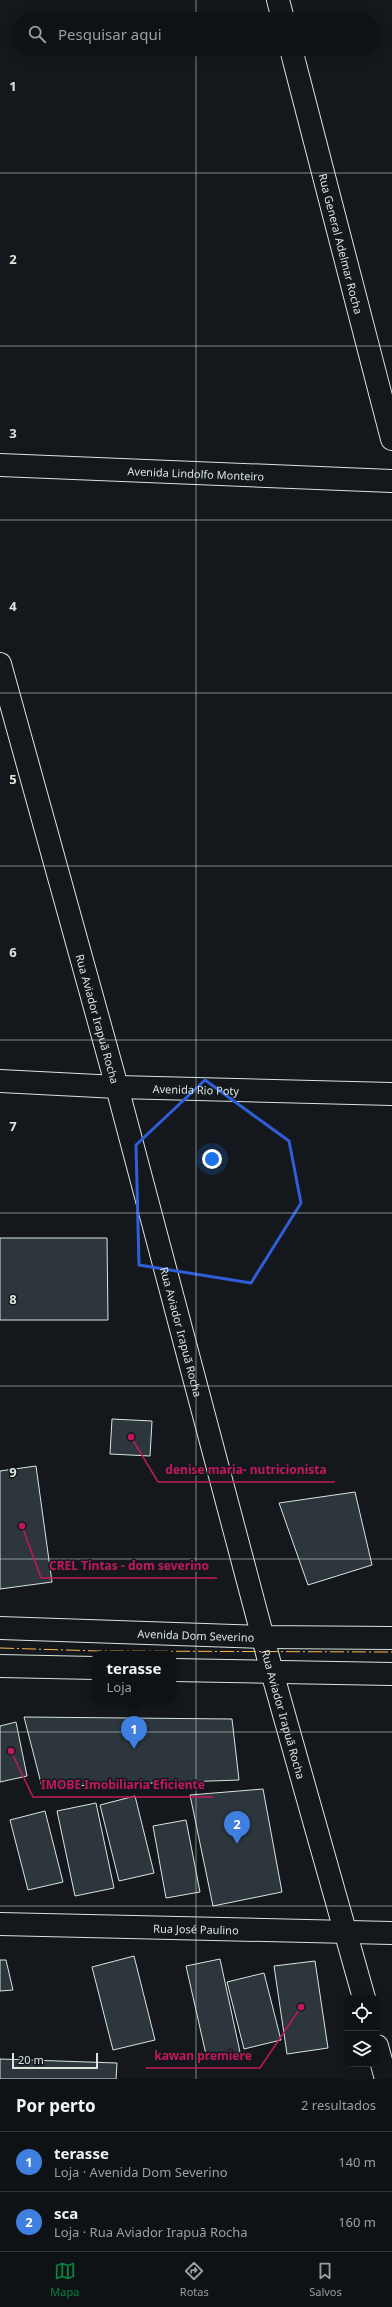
<!DOCTYPE html>
<html lang="pt">
<meta charset="utf-8">
<style>
:root{--surface:#0f1215;--page:#1d2022;--text:#f1f3f6;--muted:#9b9ea0;--line:#2f3234;--accent:#0b8043}
body{margin:0;font-family:"Noto Sans",sans-serif;background:var(--page);color:var(--text)}
.controls{position:absolute;right:12px;bottom:12px;display:grid;overflow:hidden;border-radius:8px;box-shadow:0 2px 10px #0003}
.controls button{width:36px;height:36px;display:grid;place-items:center;padding:0;border:0;border-bottom:1px solid var(--line);background:var(--surface);color:var(--text);font:20px sans-serif}
.scale{position:absolute;left:12px;bottom:10px;width:86px;box-sizing:border-box;padding-left:4px;border:2px solid #d8e6dc;border-top:0;font-size:11px;line-height:14px;white-space:nowrap;color:#d8e6dc;-webkit-text-stroke:3px #14181c;paint-order:stroke}
.you{position:absolute;left:212px;top:1159px;width:14px;height:14px;margin:-10px;border:3px solid #fff;border-radius:50%;background:#1a73e8;box-shadow:0 0 0 6px #1a73e833}
.badge{display:grid;place-items:center;width:26px;height:26px;border-radius:50%;background:var(--accent);color:#fff;font-size:13px;font-weight:700}
.pin{position:absolute;translate:-50% -33px;filter:drop-shadow(0 1px 2px #0008)}
.pin::after{content:'';position:absolute;top:21px;width:14px;height:12px;background:inherit;clip-path:polygon(0 0,100% 0,50% 100%)}
.popup{position:absolute;left:92px;top:1651px;width:84px;height:52px;box-sizing:border-box;display:grid;place-content:center;border-radius:8px;background:var(--surface);filter:drop-shadow(0 1px 3px #0005);font-size:13px;white-space:nowrap;color:var(--muted)}
.popup b{font-size:15px;color:var(--text)}
.popup::after{content:'';position:absolute;left:50%;top:100%;margin-left:-8px;border:8px solid transparent;border-top-color:var(--surface)}
.list{margin:0;padding:0;list-style:none}
h2{display:flex;justify-content:space-between;align-items:center;height:52px;margin:0;padding:0 16px;font-size:17px}
h2 small{font-size:13px;font-weight:400;color:var(--muted)}
.list li{display:grid;grid-template-columns:26px 1fr auto;gap:12px;align-items:center;box-sizing:border-box;height:60px;padding:0 16px;border-top:1px solid var(--line)}
.list b{display:block;font-size:15px;white-space:nowrap}
.list p{margin:0;font-size:13px;white-space:nowrap;color:var(--muted)}
.list em{font-size:13px;font-style:normal;color:var(--muted)}
.icon{flex:none;width:22px;height:22px;fill:none;stroke:currentColor;stroke-width:2;stroke-linecap:round;stroke-linejoin:round}
.map{position:relative;flex:none;width:392px;height:2079px;overflow:hidden}
.search{position:absolute;background:var(--surface);box-shadow:0 2px 10px #0003;left:12px;right:12px;top:12px;height:44px;display:flex;align-items:center;gap:10px;box-sizing:border-box;padding:0 14px;border-radius:22px;color:var(--muted);font-size:15px}
.sheet{height:172px;background:var(--surface)}
nav{display:flex;justify-content:space-around;align-items:center;box-sizing:border-box;height:56px;border-top:1px solid var(--line);background:var(--surface);font-size:11px;color:var(--muted)}
nav a{display:grid;justify-items:center;gap:2px}
nav .on{color:var(--accent)}
.map>svg:first-child{display:block}
.building{fill:#2c363c;stroke:#d8e6dc}
.lines{fill:none;stroke-linecap:round;stroke-linejoin:round}
.minor-casing{stroke:#d8e6dc;stroke-width:24}
.major-casing{stroke:#d8e6dc;stroke-width:24}
.minor{stroke:#14181c;stroke-width:22}
.major{stroke:#14181c;stroke-width:22}
.power{stroke:#ffb74d;stroke-width:1;stroke-dasharray:14 3 2 3;stroke-linecap:butt}
.marked{fill:none;stroke:#305dd8;stroke-width:3;stroke-linejoin:round}
.grid{fill:none;stroke:#d8e6dc;stroke-width:1;stroke-opacity:0.55}
.labels{text-anchor:middle;dominant-baseline:central;stroke-width:3;stroke-linejoin:round;paint-order:stroke}
.street-label{font-size:11px;fill:#d8e6dc;stroke:#14181c}
.grid-label{font-size:13px;text-anchor:middle;font-weight:bold;fill:#d8e6dc;stroke:#14181c;stroke-width:3;stroke-linejoin:round;paint-order:stroke}
.leader{fill:none;stroke:#c2185b;stroke-width:1.5}
.callout-dot{fill:#c2185b;stroke:#14181c;stroke-width:1.5}
.callout-label{font-size:12px;text-anchor:middle;font-weight:bold;fill:#c2185b;stroke:#14181c;stroke-width:3;stroke-linejoin:round;paint-order:stroke}
</style>
<div class="map">
<svg width="392" height="2079" viewBox="0 0 392 2079">
<rect width="100%" height="100%" fill="#14181c"/>
<g class="building">
<path d="M0,1238H107L108,1320H0Z"/>
<path d="M112,1419L152,1421L150,1456L110,1454Z"/>
<path d="M36,1466L52,1582L0,1589V1471Z"/>
<path d="M355,1492L372,1565L308,1585L279,1503Z"/>
<path d="M24,1717L232,1719L239,1780L42,1787Z"/>
<path d="M16,1722L27,1776L0,1782V1726Z"/>
<path d="M263,1789L282,1892L213,1906L190,1795Z"/>
<path d="M135,1796L154,1873L119,1881L100,1805Z"/>
<path d="M96,1803L114,1888L75,1896L57,1811Z"/>
<path d="M45,1811L63,1882L28,1890L10,1820Z"/>
<path d="M186,1820L200,1892L166,1898L153,1826Z"/>
<path d="M134,1956L155,2040L113,2050L92,1967Z"/>
<path d="M220,1959L240,2052L207,2059L186,1966Z"/>
<path d="M0,1960H6L13,1990L0,1991Z"/>
<path d="M315,1961L328,2048L287,2054L274,1966Z"/>
<path d="M264,1973L281,2040L244,2049L227,1982Z"/>
<path d="M0,2059L117,2063L116,2079H0Z"/>
</g>
<g class="lines">
<g class="minor-casing">
<g id="minor">
<path d="M278,0L283,19"/>
<path id="s1" d="M291,49L392,439"/>
<path id="s2" d="M0,465L392,481"/>
<path id="s3" d="M0,664L117,1087L272,1672L364,1998"/>
<path id="s4" d="M0,1081L117,1087L392,1094"/>
<path id="s5" d="M0,1924L392,1933"/>
<path d="M377,2046L386,2079"/>
</g>
</g>
<g class="major-casing">
<g id="major">
<path id="s6" d="M0,1628L264,1637L392,1638"/>
<path d="M0,1666L95,1668"/>
<path d="M173,1670L392,1674"/>
</g>
</g>
<use href="#minor" class="minor"/>
<use href="#major" class="major"/>
<path class="power" d="M0,1648L99,1651L392,1652"/>
</g>
<path class="marked" d="M205,1080L289,1141L301,1203L251,1283L139,1265L136,1145Z"/>
<path class="grid" d="M196,0V19M196,49V2079M0,173H392M0,346H392M0,520H392M0,693H392M0,866H392M0,1040H392M0,1213H392M0,1386H392M0,1559H392M0,1732H392M0,1906H392"/>
<g class="labels">
<g class="street-label">
<text stroke="none"><textPath href="#s1" startOffset="201">Rua General Adelmar Rocha</textPath></text>
<text stroke="none"><textPath href="#s2" startOffset="196">Avenida Lindolfo Monteiro</textPath></text>
<text stroke="none"><textPath href="#s3" startOffset="368">Rua Aviador Irapuã Rocha</textPath></text>
<text stroke="none"><textPath href="#s4" startOffset="196">Avenida Rio Poty</textPath></text>
<text stroke="none"><textPath href="#s3" startOffset="692">Rua Aviador Irapuã Rocha</textPath></text>
<text stroke="none"><textPath href="#s6" startOffset="196">Avenida Dom Severino</textPath></text>
<text stroke="none"><textPath href="#s3" startOffset="1088">Rua Aviador Irapuã Rocha</textPath></text>
<text stroke="none"><textPath href="#s5" startOffset="196">Rua José Paulino</textPath></text>
</g>
</g>
<g class="grid-label">
<text x="13" y="91">1</text>
<text x="13" y="264">2</text>
<text x="13" y="438">3</text>
<text x="13" y="611">4</text>
<text x="13" y="784">5</text>
<text x="13" y="957">6</text>
<text x="13" y="1131">7</text>
<text x="13" y="1304">8</text>
<text x="13" y="1477">9</text>
</g>
<path class="leader" d="M131 1437L158 1482H335M22 1526L41 1578H217M11 1751L33 1797H213M301 2007L260 2068H146"/>
<g class="callout-dot">
<circle cx="131" cy="1437" r="4"/>
<circle cx="22" cy="1526" r="4"/>
<circle cx="11" cy="1751" r="4"/>
<circle cx="301" cy="2007" r="4"/>
</g>
<g class="callout-label">
<text x="246" y="1474">denise maria- nutricionista</text>
<text x="129" y="1570">CREL Tintas - dom severino</text>
<text x="123" y="1789">IMOBE Imobiliaria Eficiente</text>
<text x="203" y="2060">kawan premiere</text>
</g>
</svg>
<div class="controls">
<button><svg class="icon" aria-label="locate" viewBox="0 0 24 24"><circle cx="12" cy="12" r="6"/><path d="M12 2v4M12 18v4M2 12h4M18 12h4"/></svg></button>
<button><svg class="icon" aria-label="layers" viewBox="0 0 24 24"><path d="M12 4l9 5-9 5-9-5zM3 14l9 5 9-5"/></svg></button>
</div>
<div class="scale">20 m</div>
<div class="you"></div>
<div class="pin badge" style="left:134px;top:1749px;background:#3f7fe0">1</div>
<div class="popup"><b>terasse</b>Loja</div>
<div class="pin badge" style="left:237px;top:1844px;background:#3f7fe0">2</div>
<div class="search"><svg class="icon" aria-label="search" viewBox="0 0 24 24"><circle cx="10" cy="10" r="6"/><path d="M15 15l6 6"/></svg>Pesquisar aqui</div>
</div>
<section class="sheet">
<h2>Por perto<small>2 resultados</small></h2>
<ul class="list">
<li><span class="badge" style="background:#3f7fe0">1</span><div><b>terasse</b><p>Loja · Avenida Dom Severino</p></div><em>140 m</em></li>
<li><span class="badge" style="background:#3f7fe0">2</span><div><b>sca</b><p>Loja · Rua Aviador Irapuã Rocha</p></div><em>160 m</em></li>
</ul>
</section>
<nav>
<a class="on"><svg class="icon" aria-label="map" viewBox="0 0 24 24"><path d="M3 6l6-2 6 2 6-2v14l-6 2-6-2-6 2zM9 4v14M15 6v14"/></svg>Mapa</a>
<a><svg class="icon" aria-label="directions" viewBox="0 0 24 24"><path d="M12 3l9 9-9 9-9-9zM9 14v-3h6M13 9l2 2-2 2"/></svg>Rotas</a>
<a><svg class="icon" aria-label="saved" viewBox="0 0 24 24"><path d="M7 4h10v16l-5-4-5 4z"/></svg>Salvos</a>
</nav>
